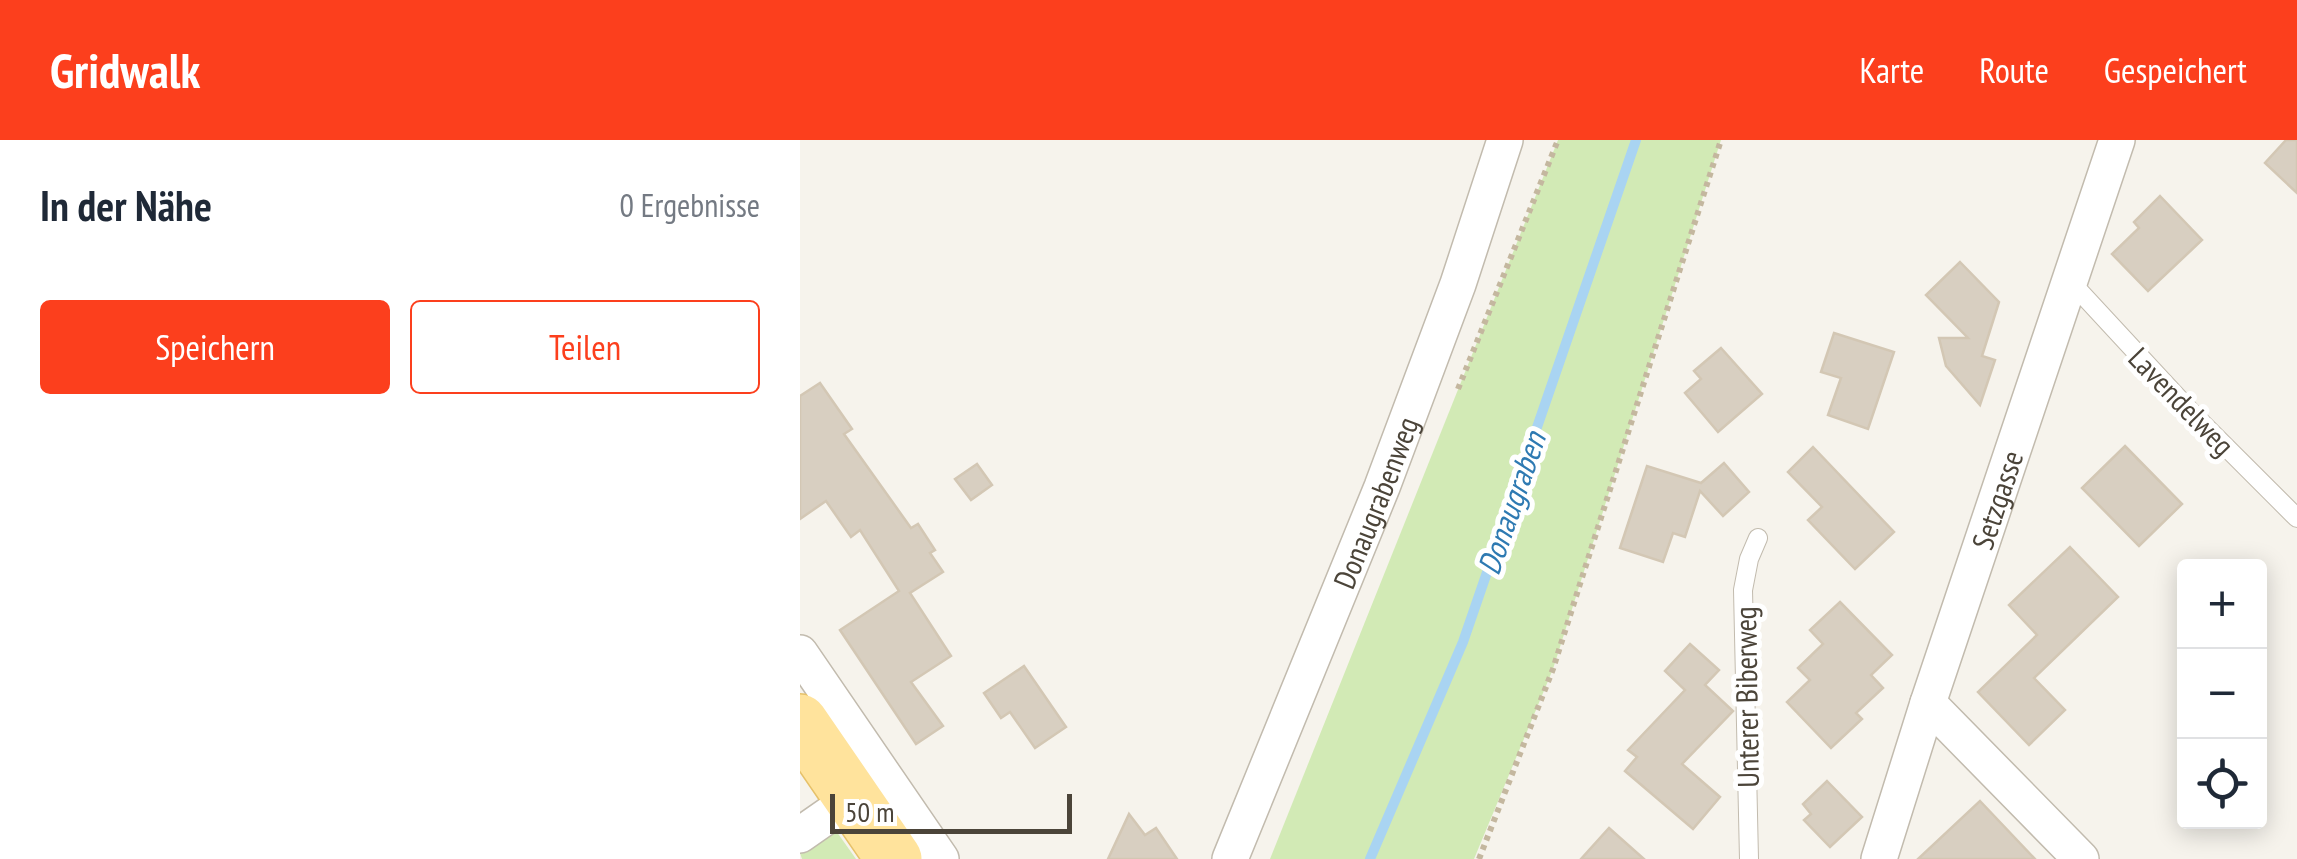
<!DOCTYPE html>
<html lang="de">
<meta charset="utf-8">
<style>
:root{--surface:#fff;--page:#f2f2f3;--text:#1f2937;--muted:#747a83;--line:#e0e1e3;--accent:#fc3f1d}
body{margin:0;font-family:"PT Sans Narrow",sans-serif;background:var(--page);color:var(--text)}
.controls{position:absolute;right:30px;bottom:30px;display:grid;overflow:hidden;border-radius:10px;box-shadow:0 5px 25px #0003}
.controls button{width:90px;height:90px;display:grid;place-items:center;padding:0;border:0;border-bottom:2px solid var(--line);background:var(--surface);color:var(--text);font:50px sans-serif}
.scale{position:absolute;left:30px;bottom:25px;width:242px;box-sizing:border-box;padding-left:10px;border:5px solid #4b4439;border-top:0;font-size:28px;line-height:35px;white-space:nowrap;color:#4b4439;-webkit-text-stroke:8px #fff;paint-order:stroke}
.list{margin:0;padding:0;list-style:none}
h2{display:flex;justify-content:space-between;align-items:center;height:130px;margin:0;padding:0 40px;font-size:42px}
h2 small{font-size:32px;font-weight:400;color:var(--muted)}
.actions{display:flex;gap:20px;padding:30px 40px}
.actions a{flex:1;padding:22px 0;border:2px solid var(--accent);border-radius:10px;text-align:center;font-size:35px;color:var(--accent)}
.actions .main{background:var(--accent);color:#fff}
.icon{flex:none;width:55px;height:55px;fill:none;stroke:currentColor;stroke-width:2;stroke-linecap:round;stroke-linejoin:round}
.map{position:relative;flex:none;width:1497px;height:719px;overflow:hidden}
header{display:flex;align-items:center;gap:60px;box-sizing:border-box;height:140px;padding:0 50px;background:var(--accent);color:#fff}
header strong{font-size:48px}
nav{display:flex;gap:55px;margin-inline-start:auto;font-size:35px}
main{display:flex}
aside{flex:1;background:var(--surface)}
.map>svg:first-child{display:block}
.green{fill:#d2eab5}
.lines{fill:none;stroke-linecap:round;stroke-linejoin:round}
.stream{stroke:#a9d4f2;stroke-width:10}
.building{fill:#d8cfc1;stroke:#d3c7b4;stroke-width:2.5}
.lane-casing{stroke:#c2bbae;stroke-width:20}
.street-casing{stroke:#c2bbae;stroke-width:38}
.primary-casing{stroke:#e6c16a;stroke-width:58}
.path{stroke:#c4b79f;stroke-width:6;stroke-dasharray:5 5;stroke-linecap:butt}
.lane{stroke:#fff;stroke-width:18}
.street{stroke:#fff;stroke-width:35}
.primary{stroke:#ffe39c;stroke-width:55}
.labels{text-anchor:middle;dominant-baseline:central;stroke-width:10;stroke-linejoin:round;paint-order:stroke}
.street-label{font-size:30px;fill:#4b4439;stroke:#fff}
.water-label{font-size:32px;font-style:italic;fill:#2e7ab2;stroke:#fff}
</style>
<header>
<strong>Gridwalk</strong>
<nav><a>Karte</a><a>Route</a><a>Gespeichert</a></nav>
</header>
<main>
<aside>
<h2>In der Nähe<small>0 Ergebnisse</small></h2>
<ul class="list">
</ul>
<div class="actions"><a class="main">Speichern</a><a>Teilen</a></div>
</aside>
<div class="map">
<svg width="1497" height="719" viewBox="0 0 1497 719">
<rect width="100%" height="100%" fill="#f6f3ec"/>
<g class="green">
<path d="M758,0H921L753,529L674,719H470Z"/>
<path d="M34,688L56,719H2L0,713Z"/>
</g>
<g class="lines">
<path class="stream" d="M570,719L663,502L836,0"/>
</g>
<g class="building">
<path d="M1486,0H1497V53L1465,23Z"/>
<path d="M1360,56L1402,100L1348,151L1312,114L1339,88L1334,82Z"/>
<path d="M1160,122L1199,162L1182,216L1195,220L1180,265L1146,226L1139,198H1168L1126,155Z"/>
<path d="M1034,193L1094,212L1068,289L1028,275L1041,238L1021,232Z"/>
<path d="M921,208L962,254L918,292L885,253L901,239L894,231Z"/>
<path d="M20,243L52,289L44,294L111,388L118,384L135,410L130,413L143,432L110,453L151,516L111,542L143,586L116,604L40,490L99,451L60,390L51,397L26,361L0,379V256Z"/>
<path d="M1325,306L1382,364L1339,406L1282,348Z"/>
<path d="M1013,307L1094,392L1055,429L1008,380L1022,367L988,332Z"/>
<path d="M924,323L949,352L923,376L900,351L885,397L873,393L863,422L820,408L847,326L901,343Z"/>
<path d="M177,324L192,345L171,360L155,339Z"/>
<path d="M1270,407L1318,457L1234,538L1265,570L1229,605L1178,552L1237,495L1209,465Z"/>
<path d="M1040,462L1092,515L1071,535L1083,548L1056,573L1062,579L1031,608L987,562L1010,540L998,528L1023,504L1010,490Z"/>
<path d="M890,504L919,530L905,545L933,571L882,624L920,657L893,689L825,631L837,617L828,610L885,550L865,531Z"/>
<path d="M224,526L266,587L235,608L210,572L201,578L184,553Z"/>
<path d="M1027,641L1062,677L1030,707L1004,680L1011,674L1003,664Z"/>
<path d="M1180,661L1235,719H1118Z"/>
<path d="M329,674L345,695L356,688L377,719H308Z"/>
<path d="M809,688L844,719H781Z"/>
</g>
<g class="lines">
<g class="lane-casing">
<g id="lane">
<path d="M1270,141L1395,276L1497,378"/>
<path d="M949,719L943,450L949,419L958,398"/>
</g>
</g>
<g class="street-casing">
<g id="street">
<path d="M0,513L141,719"/>
<path d="M1128,563L1281,719"/>
<path d="M0,695L53,658"/>
<path id="s1" d="M430,719L582,347L658,144L705,0"/>
<path id="s2" d="M1079,719L1128,563L1317,0"/>
</g>
</g>
<g class="primary-casing">
<path id="primary" d="M0,582L94,719"/>
</g>
<g class="path">
<path d="M658,249L758,0"/>
<path d="M679,719L753,529L921,0"/>
</g>
<use href="#lane" class="lane"/>
<use href="#street" class="street"/>
<use href="#primary" class="primary"/>
</g>
<g class="labels">
<g class="street-label">
<text transform="translate(1382 261) rotate(46)">Lavendelweg</text>
<text stroke="none"><textPath href="#s2" startOffset="378">Setzgasse</textPath></text>
<text stroke="none"><textPath href="#s1" startOffset="385">Donaugrabenweg</textPath></text>
<text transform="translate(946 557) rotate(-91)">Unterer Biberweg</text>
</g>
<g class="water-label">
<text transform="translate(711 363) rotate(-71)">Donaugraben</text>
</g>
</g>
</svg>
<div class="controls">
<button>+</button>
<button>−</button>
<button><svg class="icon" aria-label="locate" viewBox="0 0 24 24"><circle cx="12" cy="12" r="6"/><path d="M12 2v4M12 18v4M2 12h4M18 12h4"/></svg></button>
</div>
<div class="scale">50 m</div>
</div>
</main>
